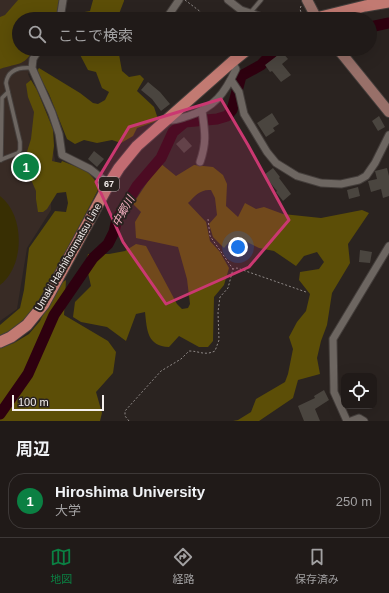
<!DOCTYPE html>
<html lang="ja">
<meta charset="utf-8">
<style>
:root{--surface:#201a18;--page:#2d2725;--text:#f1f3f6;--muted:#a2a1a2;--line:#3d3837;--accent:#0b8043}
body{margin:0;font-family:Arial,"Noto Sans JP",sans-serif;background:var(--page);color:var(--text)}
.controls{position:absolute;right:12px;bottom:12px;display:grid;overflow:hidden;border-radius:8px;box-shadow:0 4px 16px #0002}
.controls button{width:36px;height:36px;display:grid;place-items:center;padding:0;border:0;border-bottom:1px solid var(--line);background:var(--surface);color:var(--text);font:20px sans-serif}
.scale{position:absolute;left:12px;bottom:10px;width:92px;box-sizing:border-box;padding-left:4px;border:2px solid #f4efed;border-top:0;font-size:11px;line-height:14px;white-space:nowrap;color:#f4efed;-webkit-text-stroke:3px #2a2320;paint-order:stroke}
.you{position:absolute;left:238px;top:247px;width:14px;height:14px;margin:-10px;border:3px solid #fff;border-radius:50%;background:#1a73e8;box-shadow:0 0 0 6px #1a73e833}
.badge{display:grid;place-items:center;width:26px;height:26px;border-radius:50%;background:var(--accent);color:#fff;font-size:13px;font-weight:700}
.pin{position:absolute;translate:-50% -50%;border:2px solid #fff;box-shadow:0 1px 4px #0006}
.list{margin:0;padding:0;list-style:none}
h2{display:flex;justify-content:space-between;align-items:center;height:52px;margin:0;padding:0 16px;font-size:17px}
h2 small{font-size:13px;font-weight:400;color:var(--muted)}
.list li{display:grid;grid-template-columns:26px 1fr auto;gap:12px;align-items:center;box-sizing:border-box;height:56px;margin:0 8px 8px;padding:0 8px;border:1px solid var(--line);border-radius:16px}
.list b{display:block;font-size:15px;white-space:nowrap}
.list p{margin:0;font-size:13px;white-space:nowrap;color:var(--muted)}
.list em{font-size:13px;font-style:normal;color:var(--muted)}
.icon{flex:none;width:22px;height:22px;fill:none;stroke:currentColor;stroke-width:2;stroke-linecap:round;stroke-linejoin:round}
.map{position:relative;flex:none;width:389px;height:421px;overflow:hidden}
.search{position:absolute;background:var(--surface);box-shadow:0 4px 16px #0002;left:12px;right:12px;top:12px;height:44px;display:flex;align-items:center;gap:10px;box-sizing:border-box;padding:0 14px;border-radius:22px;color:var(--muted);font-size:15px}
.sheet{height:116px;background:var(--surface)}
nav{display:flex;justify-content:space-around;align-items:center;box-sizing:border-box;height:56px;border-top:1px solid var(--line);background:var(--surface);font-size:11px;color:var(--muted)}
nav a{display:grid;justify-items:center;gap:2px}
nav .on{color:var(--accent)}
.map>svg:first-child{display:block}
.built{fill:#382b25}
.green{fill:#382f03}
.forest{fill:#5c4e07}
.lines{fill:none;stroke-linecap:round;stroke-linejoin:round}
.river{stroke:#2e000f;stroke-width:11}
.building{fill:#4a453f}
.service-casing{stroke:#443e3b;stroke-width:5.5}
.minor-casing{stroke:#443e3b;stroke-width:9}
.secondary-casing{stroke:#443e3b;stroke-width:12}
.primary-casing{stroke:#443e3b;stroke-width:13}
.path{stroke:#8f8987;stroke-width:1;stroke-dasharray:2 2;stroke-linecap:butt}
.service{stroke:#6d6661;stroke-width:3.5}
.minor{stroke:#6d6661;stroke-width:7}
.secondary{stroke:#987069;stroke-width:10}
.primary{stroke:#c27a72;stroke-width:11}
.marked{fill:#ca3871;fill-opacity:0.2;stroke:#ca3871;stroke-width:3;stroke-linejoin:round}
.labels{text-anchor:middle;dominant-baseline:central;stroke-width:4;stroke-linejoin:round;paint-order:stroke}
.shield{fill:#2a2320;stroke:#b7b2b0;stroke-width:1}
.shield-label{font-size:9px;font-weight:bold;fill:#f4efed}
.street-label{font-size:10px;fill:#f4efed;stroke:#2a2320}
.water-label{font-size:11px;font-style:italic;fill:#f6b2c2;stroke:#2a2320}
</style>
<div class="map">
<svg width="389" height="421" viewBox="0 0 389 421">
<rect width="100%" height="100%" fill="#2a2320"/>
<path class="built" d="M0,0H67L63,19H19V49H44L38,56L28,74L46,115L55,160L51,174V210L27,248L17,309L0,321Z"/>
<path class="green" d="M0,196C25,215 25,266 0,285Z"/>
<g class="forest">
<path d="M18,0H60L56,19H19V49H35C21,68 20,62 0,69V17L5,15Z"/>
<path d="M93,0H124V1L117,19H79V13L90,11Z"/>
<path d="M77,49H118L122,71L129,77L140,75L144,79L137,91L154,107L158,119L154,122L137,128L133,136L121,143L112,140L97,143L84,140L75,144L67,139L49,94L37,71L39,68L80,93L93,103L98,104L105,100L109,92L102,88L96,72L88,70Z"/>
<path d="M31,80L37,90L53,129L54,146L52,161L61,163L62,161L87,171L100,186L48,286C36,306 23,326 0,336V325L20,308L24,290L29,248L55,211L66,212L68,203L66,192L57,193L47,209L43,212H38L36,199V191L29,175L25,158L31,139L34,112L28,97L26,84Z"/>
<path d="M160,163L176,176L194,165L213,167L223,175L227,184L226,206L238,217L245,203L256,209L264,207L283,214L321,218L362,210L369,213L348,244L350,263L332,293L327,325L321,341L317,358L320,374L298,380L293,398L259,421H233L238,420L251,412L256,399L285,382L288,374L293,349L289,337L297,322L306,311L310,294L299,280L300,272L319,269L324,262L317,252L304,256L296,266L274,251L259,248L241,239L230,241L224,248L213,237L209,224L217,215L215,198L211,190C200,189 195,196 188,203L206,222L210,241L220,252L229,268L224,285L214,297L213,341L208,347H199L179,336L169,347C147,346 147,330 145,312L136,314L126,341L107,327L81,322L73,317L75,302L91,286L86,264L88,254H109L125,251L136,244L146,246L177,304L182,309L188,308L190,304L187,279L178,247L136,238L135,222L141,212L133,204Z"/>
<path d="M66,280L64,315L108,341L116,352L113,373L96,392L102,413L100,421H0V348L14,343L29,334L40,321L57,286Z"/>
</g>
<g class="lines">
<g class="river">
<path d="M370,27L389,23"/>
<path d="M0,414L28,374L54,315L93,258L108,244L114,232L117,219L137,186L161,158L173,132L185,122L217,119L227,116L232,110L241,76L261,65L276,49"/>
</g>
</g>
<g class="building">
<path d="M282,52L288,59L282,64L291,75L281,82L272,71L270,72L265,65Z"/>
<path d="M148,82L160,92L170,104L161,111L152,99L141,90Z"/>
<path d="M272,113L279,124L273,128L275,131L266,137L257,123Z"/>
<path d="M379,116L385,127L378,131L372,121Z"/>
<path d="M184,137L192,146L184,153L176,144Z"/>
<path d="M94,151L104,159L97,167L88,159Z"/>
<path d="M273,168L280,177L279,178L291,194L283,201L276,192L277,191L264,175Z"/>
<path d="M387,168L389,176V196L383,198L381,189L371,192L368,181L377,179L375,171Z"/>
<path d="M358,187L360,196L349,199L347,190Z"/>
<path d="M360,250L372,252L370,263L359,262Z"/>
<path d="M324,390L329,400L315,409L320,421H304L298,406L315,398L314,396Z"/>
</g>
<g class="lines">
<g class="service-casing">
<g id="service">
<path d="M250,13L261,0"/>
<path d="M0,160L18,153L20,150V142L6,83C8,69 20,67 32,68"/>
<path d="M1,160L2,98L8,92"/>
</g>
</g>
<g class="minor-casing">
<g id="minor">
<path d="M228,0L241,10L268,19"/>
<path d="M60,19L63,0"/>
<path d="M166,19L179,0"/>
<path d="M39,49L33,59L32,68L52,113L59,134L62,155L90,169L109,184"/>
<path d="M231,80L239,92L244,114L267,152L276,163L297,176L321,183L341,184L359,180L366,176L375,163L389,135"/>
<path d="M167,120C175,121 181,118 188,116C214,108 225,93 236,69L232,62"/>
<path d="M200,162C207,142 205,132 202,111"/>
<path d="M347,421L334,392L333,339L389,246"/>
<path d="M351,421L359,418L364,421"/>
</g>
</g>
<g class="secondary-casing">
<g id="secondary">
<path d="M307,0L317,19"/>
<path d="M338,49L389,112"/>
</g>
</g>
<g class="primary-casing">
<g id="primary">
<path d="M312,19L365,6L389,2"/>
<path d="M0,342L11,337L27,325L44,304L109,184L119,168L137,146L232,62L248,49"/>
</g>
</g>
<g class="path">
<path d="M185,0L210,19"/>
<path d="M301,6L300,9L303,19"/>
<path d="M208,219L210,236L233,269"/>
<path d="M129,421L125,416V411L161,371L181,359L189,351C200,351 204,356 215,351L219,340L218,312L220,297L228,288L233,269L237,268L306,292"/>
</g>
<use href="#service" class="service"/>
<use href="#minor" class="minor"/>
<use href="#secondary" class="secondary"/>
<use href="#primary" class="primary"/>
</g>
<path class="marked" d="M221,99L248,145L289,220L249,267L166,304L123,242L96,182L129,127Z"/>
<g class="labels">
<rect class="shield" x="99" y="177" width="20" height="14" rx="3"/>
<g class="shield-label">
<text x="109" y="184">67</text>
</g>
<g class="street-label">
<text transform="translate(68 257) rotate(-60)">Umaki Hachihonmatsu Line</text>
</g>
<g class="water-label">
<text transform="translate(123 211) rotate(-61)">中郷川</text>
</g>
</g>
</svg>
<div class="controls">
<button><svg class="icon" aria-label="locate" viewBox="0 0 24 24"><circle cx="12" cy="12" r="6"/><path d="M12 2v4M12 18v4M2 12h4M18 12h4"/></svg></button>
</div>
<div class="scale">100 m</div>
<div class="you"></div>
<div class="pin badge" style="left:26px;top:167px">1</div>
<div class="search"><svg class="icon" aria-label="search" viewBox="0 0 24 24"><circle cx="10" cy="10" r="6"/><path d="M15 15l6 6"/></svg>ここで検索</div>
</div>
<section class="sheet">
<h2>周辺<small></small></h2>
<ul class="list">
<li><span class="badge">1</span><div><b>Hiroshima University</b><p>大学</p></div><em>250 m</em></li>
</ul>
</section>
<nav>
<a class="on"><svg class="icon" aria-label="map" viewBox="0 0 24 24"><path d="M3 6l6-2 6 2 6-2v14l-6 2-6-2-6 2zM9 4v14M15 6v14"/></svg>地図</a>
<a><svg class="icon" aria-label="directions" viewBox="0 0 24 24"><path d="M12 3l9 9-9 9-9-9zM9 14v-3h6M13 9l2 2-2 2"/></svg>経路</a>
<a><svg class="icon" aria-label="saved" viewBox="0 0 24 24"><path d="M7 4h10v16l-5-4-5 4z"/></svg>保存済み</a>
</nav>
